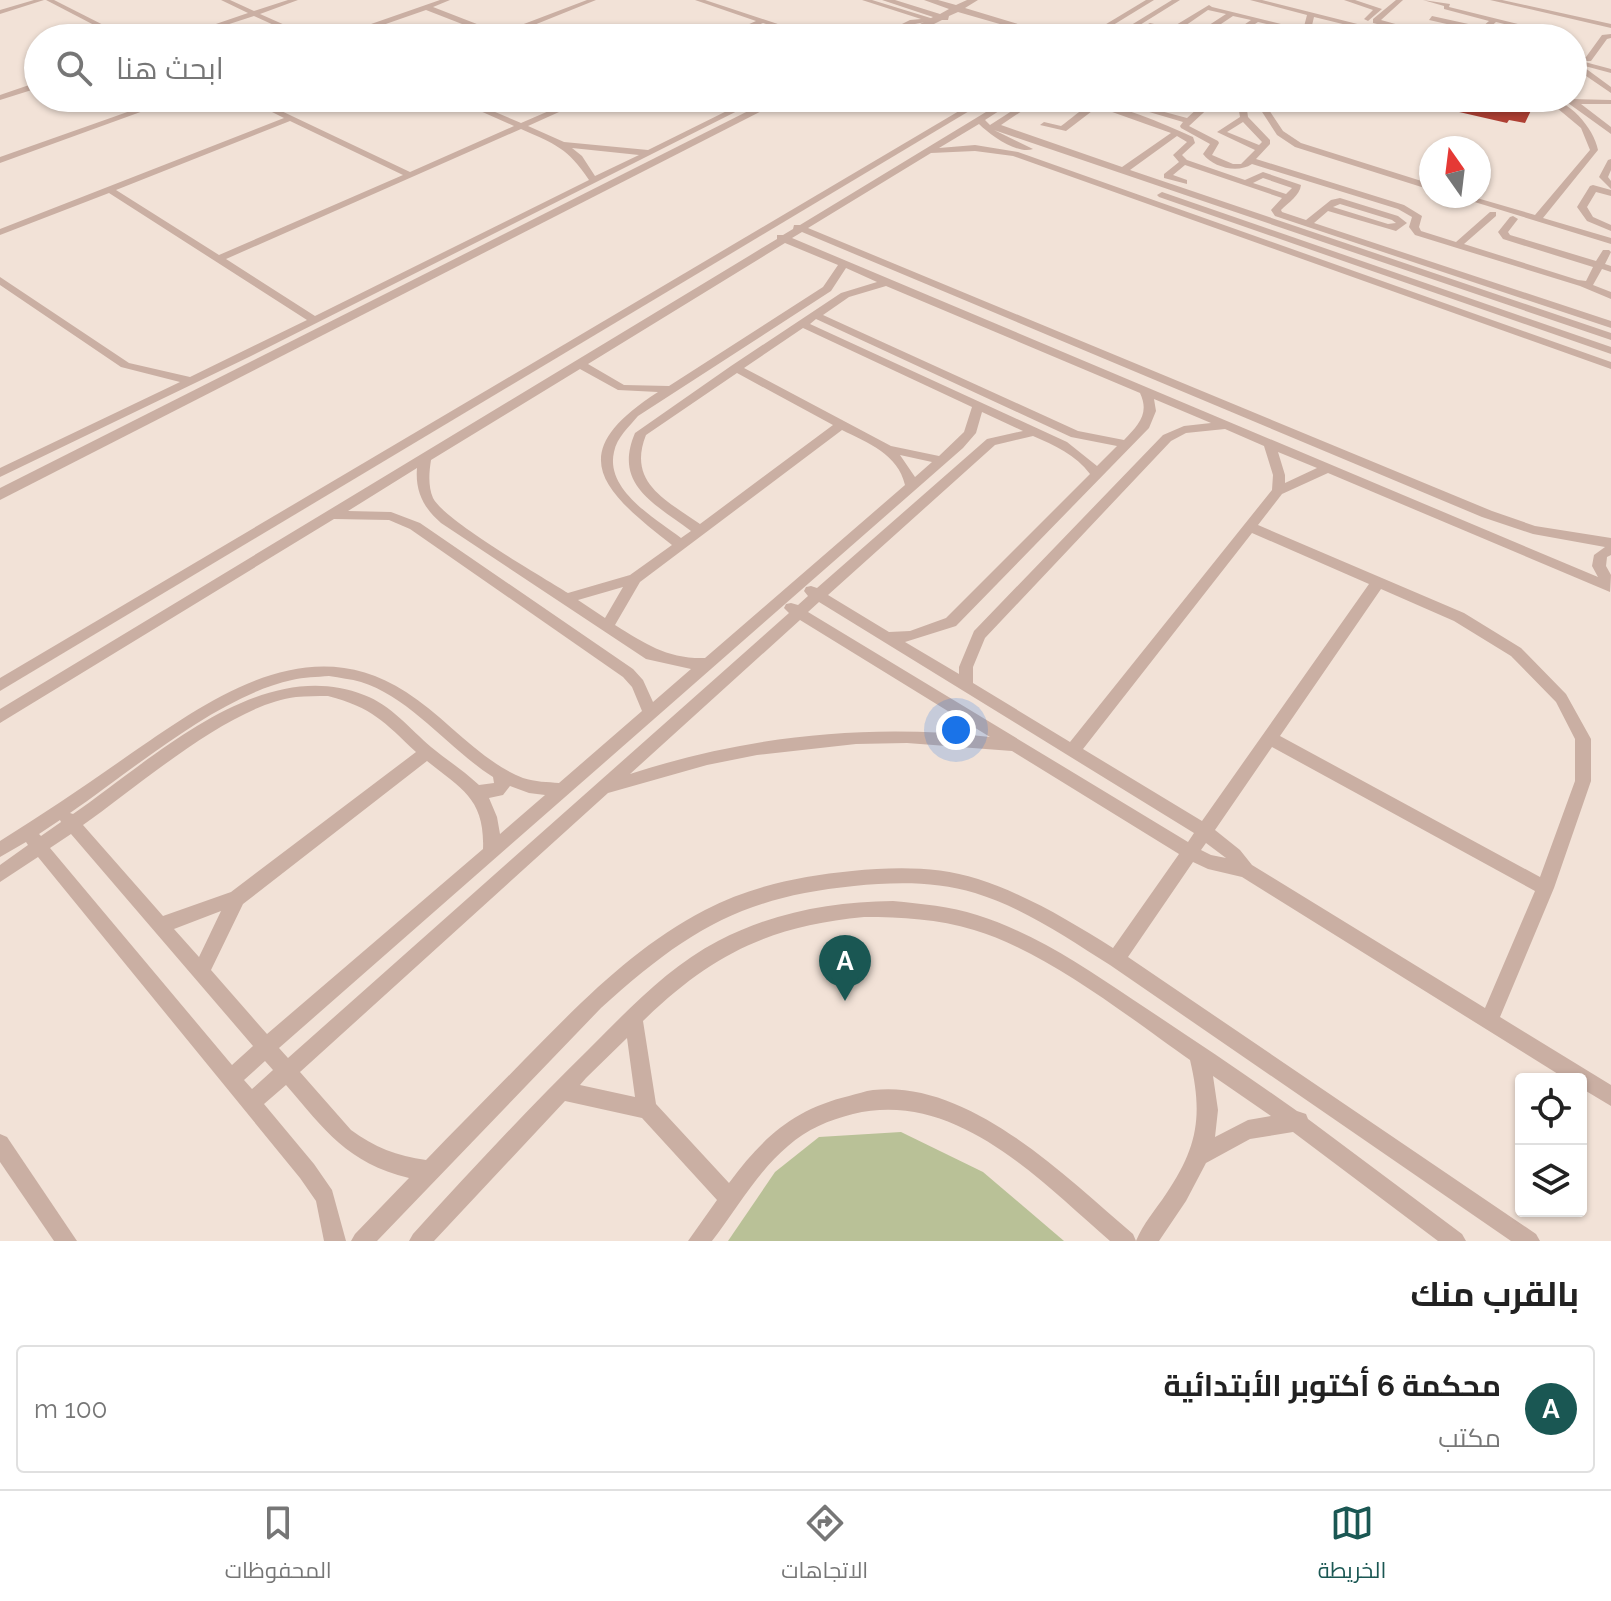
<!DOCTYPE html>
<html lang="ar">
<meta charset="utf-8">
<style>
:root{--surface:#fff;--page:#f6f6f6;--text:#222;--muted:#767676;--line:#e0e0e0;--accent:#1a5753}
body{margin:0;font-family:Raleway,Cairo,sans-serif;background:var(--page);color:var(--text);direction:rtl}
.controls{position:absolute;right:24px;bottom:24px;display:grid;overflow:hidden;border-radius:8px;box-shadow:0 2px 6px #0004}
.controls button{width:72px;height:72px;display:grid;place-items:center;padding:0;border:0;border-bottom:2px solid var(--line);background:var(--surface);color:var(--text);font:40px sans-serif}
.compass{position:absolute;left:1419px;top:136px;width:72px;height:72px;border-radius:50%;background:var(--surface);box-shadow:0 2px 6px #0004;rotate:346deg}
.you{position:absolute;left:956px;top:730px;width:28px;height:28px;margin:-20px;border:6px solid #fff;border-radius:50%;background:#1a73e8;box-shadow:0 0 0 12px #1a73e833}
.badge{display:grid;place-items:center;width:52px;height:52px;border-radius:50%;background:var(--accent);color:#fff;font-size:26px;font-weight:700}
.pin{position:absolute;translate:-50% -66px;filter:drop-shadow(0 2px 4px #0008)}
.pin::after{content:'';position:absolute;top:42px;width:28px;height:24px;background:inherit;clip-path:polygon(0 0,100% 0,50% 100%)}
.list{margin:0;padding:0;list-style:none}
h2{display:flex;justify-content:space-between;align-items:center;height:104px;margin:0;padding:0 32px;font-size:34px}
h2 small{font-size:26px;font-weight:400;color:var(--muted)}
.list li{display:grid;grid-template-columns:52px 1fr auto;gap:24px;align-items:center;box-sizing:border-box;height:128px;margin:0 16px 16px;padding:0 16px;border:2px solid var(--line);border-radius:8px}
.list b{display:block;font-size:30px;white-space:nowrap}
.list p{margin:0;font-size:26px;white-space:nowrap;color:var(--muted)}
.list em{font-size:26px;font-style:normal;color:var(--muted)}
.icon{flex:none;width:44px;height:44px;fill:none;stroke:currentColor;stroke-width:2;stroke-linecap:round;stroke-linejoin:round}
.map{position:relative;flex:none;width:1611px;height:1241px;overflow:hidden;direction:ltr}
.search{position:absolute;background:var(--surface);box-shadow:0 2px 6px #0004;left:24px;right:24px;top:24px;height:88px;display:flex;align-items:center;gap:20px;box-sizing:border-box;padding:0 28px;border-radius:44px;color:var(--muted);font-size:30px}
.sheet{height:248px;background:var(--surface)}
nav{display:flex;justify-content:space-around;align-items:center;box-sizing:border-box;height:112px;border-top:2px solid var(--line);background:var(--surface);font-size:22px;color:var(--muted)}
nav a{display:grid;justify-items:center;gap:4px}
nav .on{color:var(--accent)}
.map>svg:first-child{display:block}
.green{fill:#b9c197}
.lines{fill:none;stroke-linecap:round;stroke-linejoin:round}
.minor{fill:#caafa3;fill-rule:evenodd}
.tertiary{fill:#caafa3;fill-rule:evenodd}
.wall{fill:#af4034}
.building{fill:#cb4b3c;stroke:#8e342a;stroke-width:2}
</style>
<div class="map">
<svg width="1611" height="1241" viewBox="0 0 1611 1241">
<rect width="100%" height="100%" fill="#f2e2d7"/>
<path class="green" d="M901,1132L983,1172L1064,1241H728L775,1172L819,1137Z"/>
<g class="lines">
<g class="minor">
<path d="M34,0H44L0,14V10Z"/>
<path d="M46,0H54L129,38H119Z"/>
<path d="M221,0H230L254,11L288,0H298L260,14L305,34L329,28L351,31L440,0H450L433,7L500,33L587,0H596L507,36L509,38H498L426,10L357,34L362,38H353L337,33L296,38L298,36L254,16L186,38H175L248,13Z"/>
<path d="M695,0H705L820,38H809L763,23L728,38H718L756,21Z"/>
<path d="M862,0H872L937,20L915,24L884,38H874L910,20L921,19Z"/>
<path d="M1146,0H1154L1092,38H1083Z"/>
<path d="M1172,0H1180L1119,38H1110Z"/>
<path d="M1250,0H1262L1413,38H1400L1314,17L1309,38H1301L1307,15Z"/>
<path d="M1344,0H1355L1382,9L1368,21L1364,19L1373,10Z"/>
<path d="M1396,0H1403L1381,20L1446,38H1433L1373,23V19Z"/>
<path d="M1423,0L1450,4L1449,7L1554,33L1550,35L1496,22L1488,29L1523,38H1509L1429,20L1432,16L1482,27L1489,21L1444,9V6Z"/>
<path d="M1490,0H1502L1611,24V28Z"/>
<path d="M1209,5L1212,7L1293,27L1289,29L1258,22L1234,38H1225L1251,20L1233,16L1209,32L1223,38H1196L1146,25L1150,23L1171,28ZM1208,10L1226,14L1200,31L1202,35L1179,30Z"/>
<path d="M1611,34V38L1607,39L1591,61H1581L1611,69V73L1581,65L1611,87V93L1573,67V56L1586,57L1602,35Z"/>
<path d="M35,83H38V88L0,100V95Z"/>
<path d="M167,98H179L0,163V157Z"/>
<path d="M244,98H254L410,172L514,126L451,98H462L521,123L579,98H590L528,126L564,142L648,150L753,98H763L249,357L0,477V468L180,382L121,367L0,285V277L129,363L190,377L307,320L109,193L0,235V229L284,118ZM290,121L403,175L219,255L116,190ZM521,129C555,144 568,148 589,180L315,316L226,259ZM572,148L639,155L595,176L582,156Z"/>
<path d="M981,98H991L0,691V678Z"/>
<path d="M1009,98H1019L985,120L990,125L1032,98H1041L1001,125L1122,167L1171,133L1101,108H1096L1066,131L1040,125L1044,122L1061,126C1070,120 1082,108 1092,104C1108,99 1176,129 1193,137L1195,143L1182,155L1187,160L1245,180L1263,172L1301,185C1300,195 1288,203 1281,210L1282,212L1306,220L1331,200L1340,198L1398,216L1407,223L1396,231L1328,211L1314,223L1611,321V328L1275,216L1271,210L1282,198L1185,165L1173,175L1187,180V184L1164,178V174L1179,162L1173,155L1187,142L1177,136L1130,170L1611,333V340L994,130L1033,149C1018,155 990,135 979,124L939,148L975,145L1018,152L1611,362V369L1013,156L975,151L931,153L808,228L1492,511L1535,526L1611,538V555L1607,557L1606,566L1611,575L1610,592L1328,473L1282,494L1258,525L1464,613L1521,648L1566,694L1591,739V781L1554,888L1500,1017L1611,1085V1106L1581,1088V1079H1566L1242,877L1208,869L1193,862L1128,957L1536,1234L1540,1241H1511L1110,965C1067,938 1024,908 975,893C936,881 894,882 854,886C740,897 684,933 601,1008L377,1241H351L355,1234L409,1178C347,1163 325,1130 286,1085L264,1104L314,1164L332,1190L346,1241H324L316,1201L300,1178L38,857L0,882V865L28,845L26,842L0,857V841C43,814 85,786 126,757C209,700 307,627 406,692C447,718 478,760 523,778C535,782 548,782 559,783L642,711L632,687L623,677L410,529L389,520L334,519L0,723V709L777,239V235H783L793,229L794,225H800ZM1263,178L1292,188L1286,194L1253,183ZM1340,204L1392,220L1396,223L1388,224L1333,207ZM802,232L1482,517L1533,534L1605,547L1594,555L1592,566L1598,577L792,238ZM785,243L838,265L823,287L669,386L624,385L588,364ZM846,268L877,282L841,293L731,366L635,433C613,485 654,503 691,531L681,538C656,519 605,490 614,452C617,437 629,427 638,416L831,291ZM886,286L1140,393C1150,414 1138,425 1124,440L1078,431L823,315L849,297ZM816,319L1071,437L1117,446L1097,466L1067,442L810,324ZM803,328L972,407L964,432L939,456L891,446L744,368ZM580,369L618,390L658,392C563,453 600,489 672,545L630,575L568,593C541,576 445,521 433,498C428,486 429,473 431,460ZM737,373L833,425L700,524C666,500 627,483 646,435ZM1154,399L1211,423L1184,426L1163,435L974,631L959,667V674L905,642L956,626L1149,428L1156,411ZM982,412L1023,431L987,439L817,588L811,586L806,587L804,591L808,596L798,605L791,603L786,604L784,608L789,613L288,1058L279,1048L963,448L976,433ZM1225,429L1264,446L1273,475L1272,490L1070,742L973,683V667L985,638L1171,441L1186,433ZM842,430C868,443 898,454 905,485L705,658C667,659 646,644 615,625L640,582ZM1033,436C1054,445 1076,455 1090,474L946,618L910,631L889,632L828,595L995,445ZM1278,452L1317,468L1285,483V475ZM900,455L932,462L915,477ZM417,468C415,492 424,508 441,523L646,659L691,669L653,702L643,680L633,669L420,523L391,512L348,511ZM1252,533L1369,584L1202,821L1083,749ZM623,587L605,618L578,600ZM1381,589L1454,621L1511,656L1556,702L1575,739V781L1540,877L1280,736ZM819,602L1194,833L1188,842L808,612ZM800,620L990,737C868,723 747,736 630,774ZM329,676C340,678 351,679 361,682C410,697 450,750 493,777L494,783L479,785C464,771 447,760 431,747C410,729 391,705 364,695C261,654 153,759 73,814L70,813C133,770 218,696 292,680C304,677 317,677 329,676ZM328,696C373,708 383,721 416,752L231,892L163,916L83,825C139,786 230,705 296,697C307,696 317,696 328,696ZM907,743L1012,751L1179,854L1113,948C1070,921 1027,895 978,879C937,866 894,867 852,871C801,876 751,886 705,910C635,946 579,1004 524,1060C491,1094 458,1127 426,1160C397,1156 374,1147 351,1130L300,1072L608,793L707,765L757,755L856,744ZM1272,747L1535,891L1485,1008L1252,865L1240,850L1215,830ZM427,761C462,789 485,799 483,849L267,1034L211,970L243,904ZM510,786L529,793L545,795L500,834L497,817L489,798L503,795ZM60,820L61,822L41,836L39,834ZM71,834L253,1046L232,1065L50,848ZM1206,843L1226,858L1211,855L1201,850ZM221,911L199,957L174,929ZM265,1061L273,1070L252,1089L244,1080Z"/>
<path d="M1209,98L1236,99L1247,110L1248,117L1270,140V144L1256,159L1404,205L1422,216L1419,227L1421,231L1456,242L1490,212H1496V216L1464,244L1578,280L1586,281L1593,267L1503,239L1498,232L1510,217L1513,216L1518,219L1508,232L1510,235L1596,261L1603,250H1609L1611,252L1605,264L1611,266V272L1602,269L1593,285L1611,292V299L1580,286L1415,235L1409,227L1412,217L1398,209L1252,164C1237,174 1213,167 1203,154L1210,144L1181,128L1180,126L1183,122L1112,101L1116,99L1187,118ZM1215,102L1231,103L1239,111L1240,117L1217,132L1255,150L1241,164H1233L1212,155L1219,143L1218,141L1189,126ZM1243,122L1262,142L1259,145L1227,132Z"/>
<path d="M1253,98H1261L1283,131L1301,143L1431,184V190L1295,147L1277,135Z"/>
<path d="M1545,98C1568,98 1594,128 1598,150L1543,218L1611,238V244L1455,196H1470L1535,215L1590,150L1581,128Z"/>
<path d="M1571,99L1611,100V104H1581L1611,127V134L1568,103L1567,101Z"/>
<path d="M1611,159V170L1608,177L1611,181V189L1599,177L1608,160Z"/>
<path d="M1593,185L1611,190V196L1596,192L1587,207L1593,217L1611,225V231L1587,221L1577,207L1590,186Z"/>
<path d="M1162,192L1611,347V354L1159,197L1157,195Z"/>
<path d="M893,901C922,904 950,906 977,915C1034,933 1083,966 1132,999C1188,1036 1242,1072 1297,1111L1306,1114L1308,1119L1462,1234L1466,1241H1438L1293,1132L1250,1139L1206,1163L1186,1201L1159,1241H1110C1039,1180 956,1089 853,1114C829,1120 807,1129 788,1146C757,1172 737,1209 712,1241H688L717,1200L642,1118L565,1101L434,1241H409L413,1234C470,1171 528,1109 588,1050C628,1010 668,967 718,941C773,912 832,902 893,901ZM864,917C902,917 938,919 974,930C1045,951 1129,1017 1190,1060C1203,1115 1198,1147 1166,1194C1156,1209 1143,1224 1136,1241L1133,1234C1066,1177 969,1079 873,1090C865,1091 857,1094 849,1096C794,1109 762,1138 729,1183L656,1104L643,1021C711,955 769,926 864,917ZM627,1038L635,1097L580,1085L586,1078ZM1213,1076L1271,1116L1248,1120L1215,1137L1218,1110Z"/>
<path d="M0,1134L7,1137L77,1241H54L0,1162Z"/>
</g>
<g class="tertiary">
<path d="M882,0H895L940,14L949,9L924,0H938L956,5L967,0H978L965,8L1064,38H1049L958,12L949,16L948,20H942L906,38H894L933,17Z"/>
<path d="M774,98H787L0,500V488Z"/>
</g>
</g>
<path class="wall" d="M1451,98H1537L1525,123L1509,120L1507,123L1446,109Z"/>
<path class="building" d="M1498,98H1537L1535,103L1518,99L1517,102Z"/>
</svg>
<div class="controls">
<button><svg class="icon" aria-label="locate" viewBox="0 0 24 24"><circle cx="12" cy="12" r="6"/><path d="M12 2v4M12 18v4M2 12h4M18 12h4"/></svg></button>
<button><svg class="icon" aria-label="layers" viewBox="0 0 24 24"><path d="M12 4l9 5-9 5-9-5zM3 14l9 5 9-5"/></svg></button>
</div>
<svg class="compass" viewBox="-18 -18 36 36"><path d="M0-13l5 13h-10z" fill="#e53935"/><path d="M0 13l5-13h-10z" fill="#767676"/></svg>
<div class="you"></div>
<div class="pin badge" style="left:845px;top:1001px">A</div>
<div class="search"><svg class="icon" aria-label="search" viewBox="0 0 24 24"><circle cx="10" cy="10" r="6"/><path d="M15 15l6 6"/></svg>ابحث هنا</div>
</div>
<section class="sheet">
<h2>بالقرب منك<small></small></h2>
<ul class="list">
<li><span class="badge">A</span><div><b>محكمة 6 أكتوبر الأبتدائية</b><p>مكتب</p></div><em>100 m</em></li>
</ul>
</section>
<nav>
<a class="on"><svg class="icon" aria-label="map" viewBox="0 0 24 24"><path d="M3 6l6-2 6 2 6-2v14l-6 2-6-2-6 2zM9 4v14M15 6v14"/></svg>الخريطة</a>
<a><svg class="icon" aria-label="directions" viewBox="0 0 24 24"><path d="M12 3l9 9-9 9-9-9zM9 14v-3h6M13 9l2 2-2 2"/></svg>الاتجاهات</a>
<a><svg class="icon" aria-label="saved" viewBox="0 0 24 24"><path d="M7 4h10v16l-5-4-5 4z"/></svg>المحفوظات</a>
</nav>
